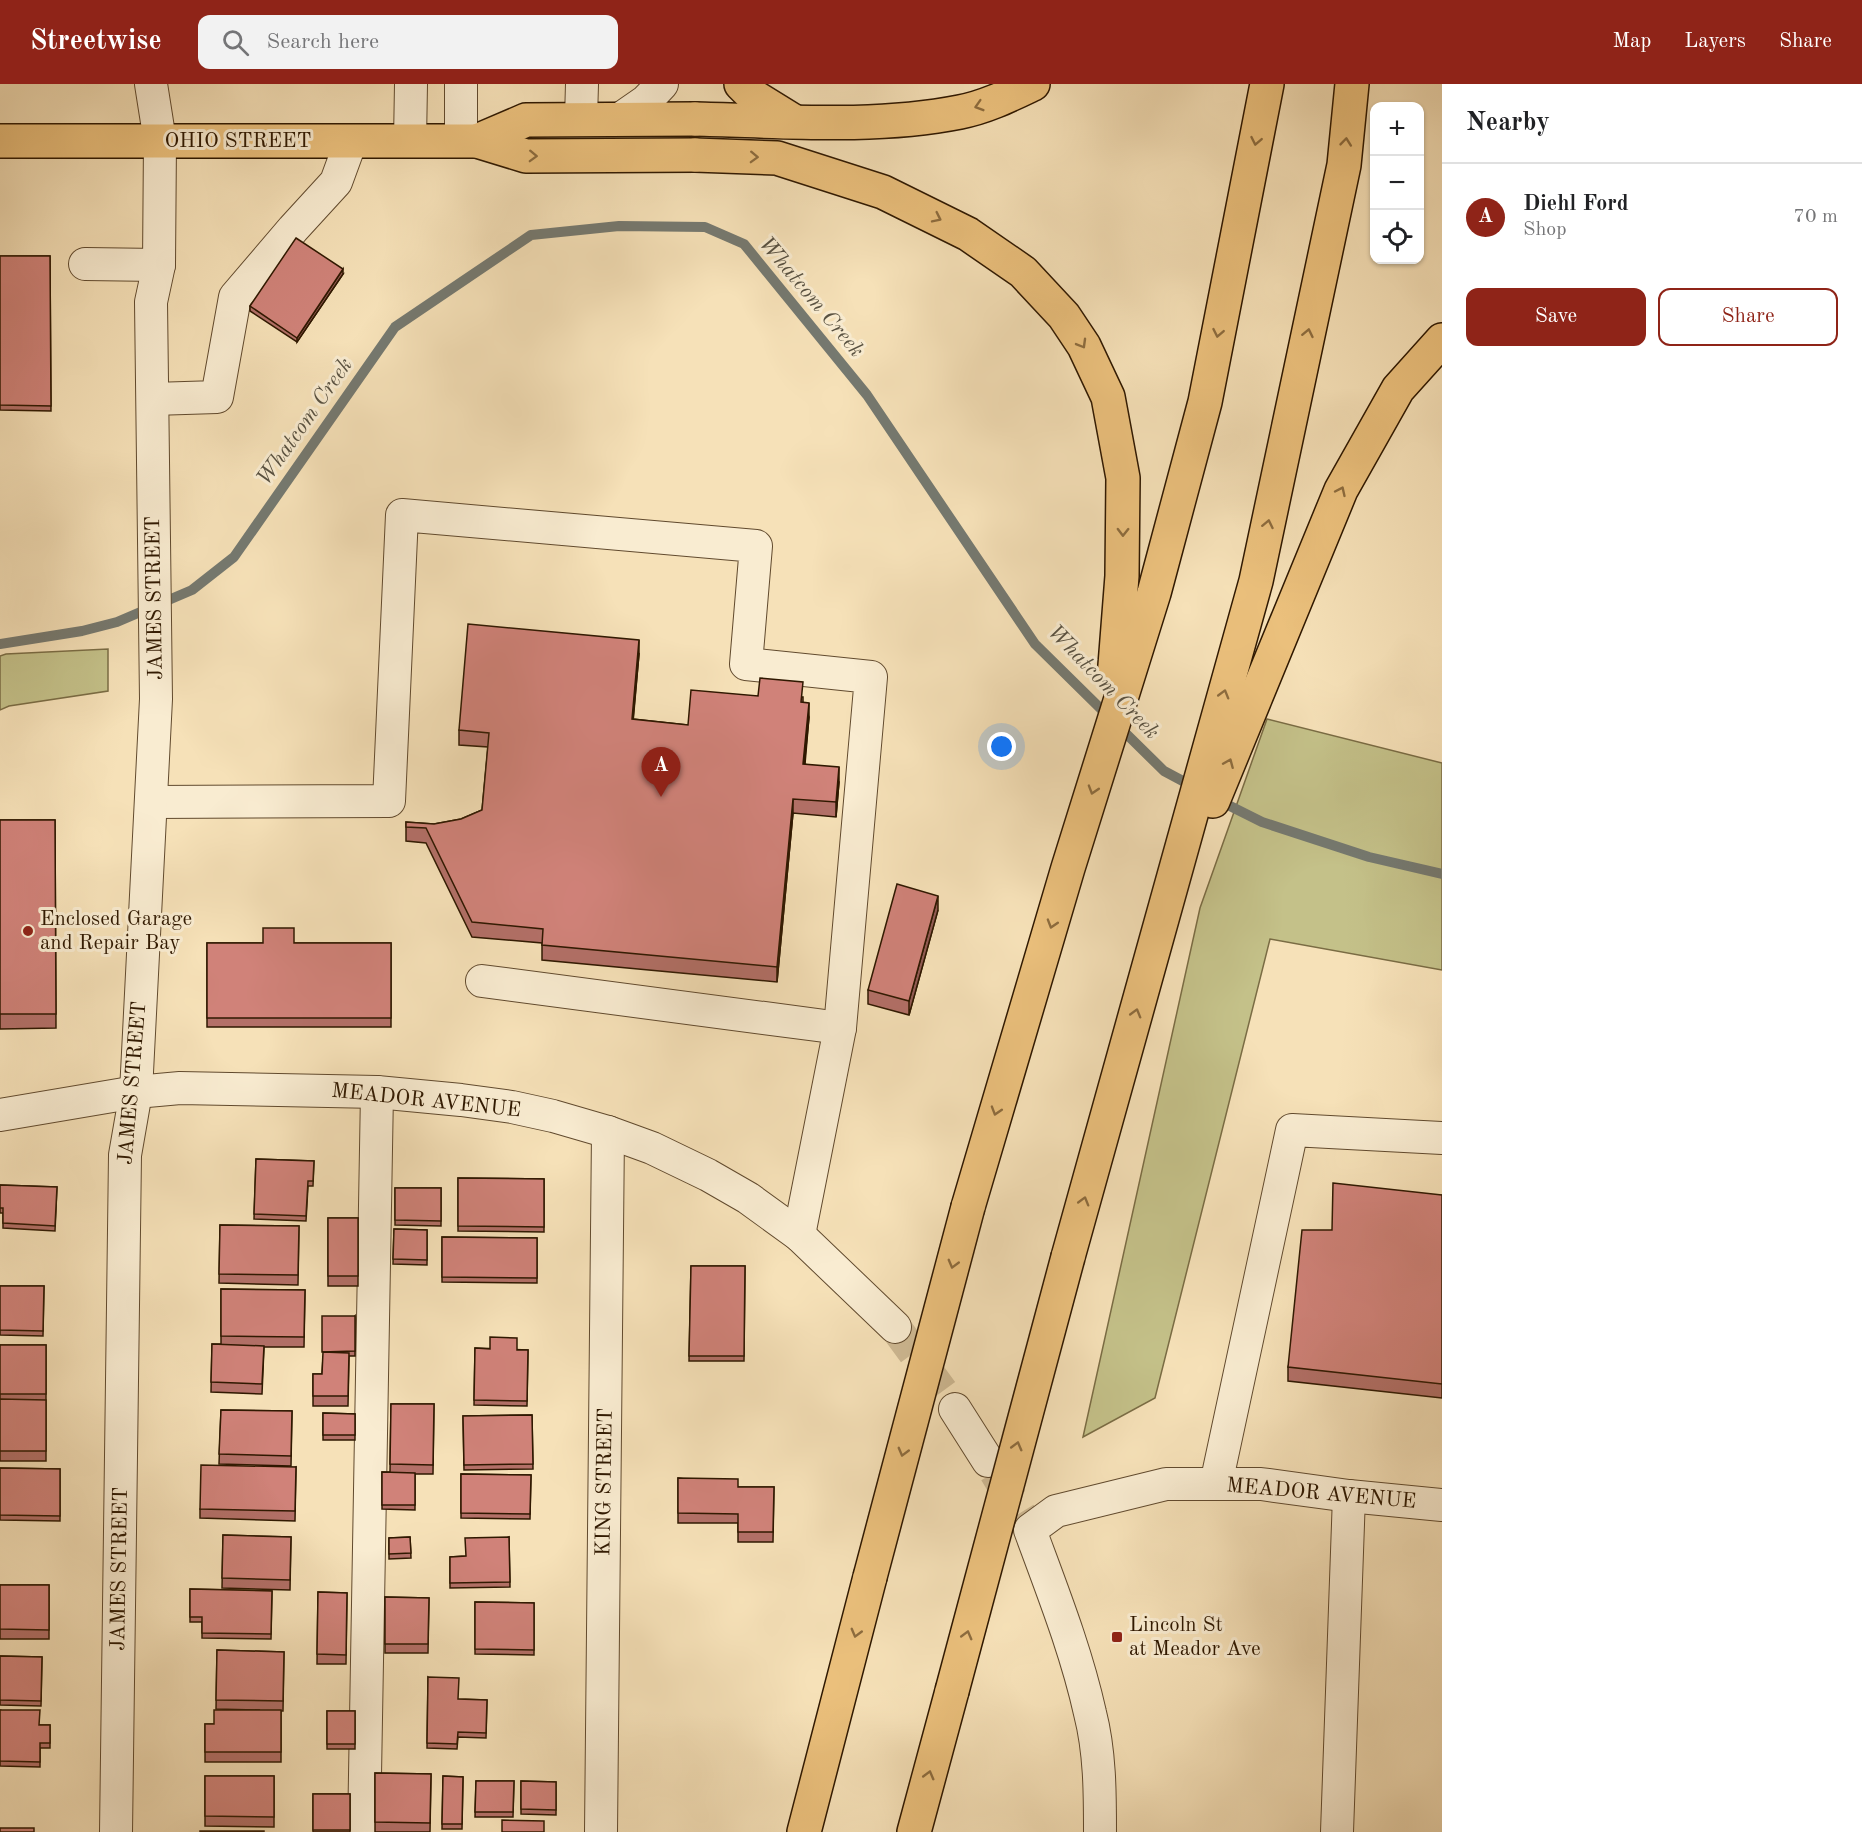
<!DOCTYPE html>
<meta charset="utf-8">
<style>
:root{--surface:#fff;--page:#f2f2f2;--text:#202124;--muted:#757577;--line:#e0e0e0;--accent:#8f2418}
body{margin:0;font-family:"Old Standard TT",serif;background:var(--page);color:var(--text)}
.controls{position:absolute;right:18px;top:18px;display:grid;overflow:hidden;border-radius:12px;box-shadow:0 2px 4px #0004}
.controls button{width:54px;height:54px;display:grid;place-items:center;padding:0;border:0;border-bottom:2px solid var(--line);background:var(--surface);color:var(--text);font:30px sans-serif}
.you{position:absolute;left:1002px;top:663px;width:21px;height:21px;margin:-15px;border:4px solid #fff;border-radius:50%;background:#1a73e8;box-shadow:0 0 0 9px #1a73e833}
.badge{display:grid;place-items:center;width:39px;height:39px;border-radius:50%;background:var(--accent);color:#fff;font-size:20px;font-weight:700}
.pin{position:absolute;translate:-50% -50px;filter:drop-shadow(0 2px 3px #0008)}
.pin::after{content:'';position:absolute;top:32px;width:21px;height:18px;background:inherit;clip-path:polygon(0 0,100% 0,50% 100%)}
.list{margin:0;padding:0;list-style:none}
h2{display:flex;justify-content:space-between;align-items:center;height:78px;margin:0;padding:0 24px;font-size:26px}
h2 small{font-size:20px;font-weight:400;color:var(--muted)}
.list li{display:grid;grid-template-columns:39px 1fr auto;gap:18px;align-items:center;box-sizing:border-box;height:108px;padding:0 24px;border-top:2px solid var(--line)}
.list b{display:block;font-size:22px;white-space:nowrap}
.list p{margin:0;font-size:20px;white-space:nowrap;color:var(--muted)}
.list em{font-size:20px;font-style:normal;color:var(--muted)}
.actions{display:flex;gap:12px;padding:18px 24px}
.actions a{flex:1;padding:14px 0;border:2px solid var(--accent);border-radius:12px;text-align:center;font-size:21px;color:var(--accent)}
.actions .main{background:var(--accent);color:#fff}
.icon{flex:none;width:33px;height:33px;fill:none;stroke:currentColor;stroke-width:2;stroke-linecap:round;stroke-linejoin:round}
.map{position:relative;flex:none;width:1442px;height:1748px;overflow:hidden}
header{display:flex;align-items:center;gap:36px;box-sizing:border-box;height:84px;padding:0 30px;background:var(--accent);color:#fff}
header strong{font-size:28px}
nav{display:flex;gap:33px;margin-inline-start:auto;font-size:21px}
.search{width:420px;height:54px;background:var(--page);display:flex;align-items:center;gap:15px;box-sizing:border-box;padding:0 21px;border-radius:12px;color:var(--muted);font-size:22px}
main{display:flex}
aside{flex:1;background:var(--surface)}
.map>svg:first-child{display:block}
.green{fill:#c4c189;stroke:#7a6c44;stroke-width:1.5}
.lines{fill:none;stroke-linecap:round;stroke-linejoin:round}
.stream{stroke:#757970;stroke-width:10}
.minor-tunnel{stroke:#ceb993;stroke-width:32;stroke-dasharray:32 16;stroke-linecap:butt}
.minor-casing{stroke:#614a2e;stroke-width:34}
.major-casing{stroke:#2f1800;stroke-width:36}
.highway-casing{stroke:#2f1800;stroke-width:36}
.minor{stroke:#f9ecd1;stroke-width:32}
.major{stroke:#ebc07c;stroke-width:33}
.highway{stroke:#ebc07c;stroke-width:33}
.highway-bridge-casing{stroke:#2f1800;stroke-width:36;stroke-linecap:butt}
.highway-bridge{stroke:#ebc07c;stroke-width:33}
.wall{fill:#b37068;stroke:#2f1800;stroke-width:1.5}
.shaded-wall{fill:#925b55;stroke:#2f1800;stroke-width:1.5}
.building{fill:#d08279;stroke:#2f1800;stroke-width:1.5}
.oneway{stroke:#8d6c3e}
.poi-dot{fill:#8f2418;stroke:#f9ecd1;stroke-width:2}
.labels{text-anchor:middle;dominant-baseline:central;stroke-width:6;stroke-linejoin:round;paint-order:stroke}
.street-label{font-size:21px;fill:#2f1800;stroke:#f9ecd1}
.poi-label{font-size:21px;fill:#2f1800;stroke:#f9ecd1;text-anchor:start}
.water-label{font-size:22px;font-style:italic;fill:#585141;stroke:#f9ecd1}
</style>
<header>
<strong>Streetwise</strong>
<div class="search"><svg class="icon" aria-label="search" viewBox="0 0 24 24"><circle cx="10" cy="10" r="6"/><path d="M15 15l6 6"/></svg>Search here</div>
<nav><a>Map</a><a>Layers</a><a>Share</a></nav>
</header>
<main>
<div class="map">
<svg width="1442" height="1748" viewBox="0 0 1442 1748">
<rect width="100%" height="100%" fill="#f6e1b8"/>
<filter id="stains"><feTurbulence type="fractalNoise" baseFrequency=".00333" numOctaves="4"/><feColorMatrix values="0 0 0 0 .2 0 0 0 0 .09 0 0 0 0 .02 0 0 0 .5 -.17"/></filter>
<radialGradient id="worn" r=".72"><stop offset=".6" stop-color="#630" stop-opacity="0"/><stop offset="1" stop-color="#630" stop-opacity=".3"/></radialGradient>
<g class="green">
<path d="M108,565V607L9,622L0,626V572L6,570Z"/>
<path d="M1267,635L1442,679V886L1270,855L1155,1314L1083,1353L1200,824Z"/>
</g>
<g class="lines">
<g class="stream">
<path d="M0,560L82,547L117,538L192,506L234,473L395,243L531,151L619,142L705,143L744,160L867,311L1035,560L1164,687L1194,703"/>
<path d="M1218,716L1262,738L1369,773L1442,790"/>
</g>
<g class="minor-tunnel">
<path d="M895,1243L955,1325"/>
<path d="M995,1388L1030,1446"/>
</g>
<g class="minor-casing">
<g id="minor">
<path d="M581,35L582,0"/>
<path d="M620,35L646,17L662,0"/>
<path d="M410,57L411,0"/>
<path d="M461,57V0"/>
<path d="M85,180L159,181"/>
<path d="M153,315L217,313L235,213L293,145L336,98L351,57"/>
<path d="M151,718L389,717L402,431L756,462L746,580L871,593L840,944L799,1151"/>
<path d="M482,897L840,944"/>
<path d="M0,1031L136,1008L180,1004L377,1008L461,1016L512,1023L553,1032L608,1048L652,1064L708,1091L748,1114L799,1151L895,1243"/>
<path d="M955,1325L988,1377"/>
<path d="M1216,1400L1292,1046L1442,1054"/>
<path d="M116,1748L125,1071L136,1008L156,615L151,218L159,181L160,57L151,0"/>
<path d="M364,1748L377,1008"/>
<path d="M601,1748L608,1048"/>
<path d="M1100,1748C1100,1709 1100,1668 1090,1629C1076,1566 1052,1506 1030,1446L1056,1427L1166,1400H1261L1349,1412L1442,1421"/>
<path d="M1337,1748L1349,1412"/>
</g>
</g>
<g class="major-casing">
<g id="major">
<path d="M0,57H477L526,72L695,71"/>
<path d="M477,57L526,36L695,35"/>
</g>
</g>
<g class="highway-casing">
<g id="highway">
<path d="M741,0L753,12L792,36"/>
<path d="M695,35C783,37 874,45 960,28C986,23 1010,11 1033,0"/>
<path d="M695,71L777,74L883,108L968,150L1023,188L1064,232L1084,262L1108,313L1123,394L1122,492L1114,594"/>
<path d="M1213,717L1341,406L1398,305L1442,256"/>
<path d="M968,1123L1068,784L1154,509L1205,318L1267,0"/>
<path d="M1068,1173L1256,497L1344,81L1352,0"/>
<path d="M804,1748L870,1493"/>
<path d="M914,1748L952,1607"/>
</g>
</g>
<use href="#minor" class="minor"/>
<use href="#major" class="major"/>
<use href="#highway" class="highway"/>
<g class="highway-bridge-casing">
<g id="highway-bridge">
<path d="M870,1493L968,1123"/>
<path d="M952,1607L1068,1173"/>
</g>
</g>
<use href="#highway-bridge" class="highway-bridge"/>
</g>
<g class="wall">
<path d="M0,172H50L51,327L0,326Z"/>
<path d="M343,190L297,258L250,227V222Z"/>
<path d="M639,570L633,635L688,641L758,612L803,613V618L809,633L805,680L839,698L836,733L793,729L777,898L542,876V859L472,853L426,759L406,757V738L434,740L461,735L482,726L488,663L459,661V646Z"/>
<path d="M0,736H55L56,944L0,945Z"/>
<path d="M938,826L909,931L868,920V906Z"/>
<rect x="207" y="859" width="184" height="84"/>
<path d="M256,1075L314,1077L313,1102H308L306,1137L254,1135Z"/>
<path d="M458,1094L544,1095V1148L458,1147Z"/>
<path d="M0,1101L57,1103L55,1147L3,1144V1129H0Z"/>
<path d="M395,1104H441V1142L395,1141Z"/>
<path d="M1442,1111V1314L1288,1297V1283L1332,1146Z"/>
<rect x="328" y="1134" width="30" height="68"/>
<path d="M220,1141L299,1142L298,1201L219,1199Z"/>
<path d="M394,1145L427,1146V1181L393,1180Z"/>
<path d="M442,1153L537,1154V1199L442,1198Z"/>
<path d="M691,1182H745L744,1277H689Z"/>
<path d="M0,1202H44L43,1252L0,1251Z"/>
<path d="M221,1205L305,1206L304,1263H264L262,1310L211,1308L212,1260H221Z"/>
<path d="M355,1232V1272H349L348,1322H313V1290H322L323,1273Z"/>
<rect x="0" y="1261" width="46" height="116"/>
<path d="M475,1264L528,1266L527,1322L474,1321Z"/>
<path d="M391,1320H434L433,1390H415V1426L382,1425V1388H390Z"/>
<path d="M221,1326L292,1327L291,1382L219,1380Z"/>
<path d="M323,1329L355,1330V1356H323Z"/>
<path d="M532,1331L533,1385L464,1386L463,1332Z"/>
<path d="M296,1383L295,1437L200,1434V1425Z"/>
<path d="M0,1384L60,1385V1437L0,1436Z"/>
<path d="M461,1390L531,1391L530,1435L461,1434Z"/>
<path d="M678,1394L738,1403H774L773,1458H738V1439H678Z"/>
<path d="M223,1451L291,1453L290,1506L222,1504Z"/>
<path d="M410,1453L411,1474L389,1475V1454Z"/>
<path d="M509,1453L510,1503L450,1504V1473L466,1472Z"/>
<rect x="0" y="1501" width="49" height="54"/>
<path d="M190,1505L272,1507L271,1555L202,1554V1538H190Z"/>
<path d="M318,1508L347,1509L346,1580H317Z"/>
<path d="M385,1513L429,1514L428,1569H385Z"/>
<path d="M475,1518L534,1519V1571L475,1570Z"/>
<path d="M217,1566L284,1568L283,1627H281V1678H205V1640H214L260,1626L216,1625Z"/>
<path d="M0,1572L42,1573L41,1622L0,1621Z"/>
<path d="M428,1593L458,1615L487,1616L486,1654L458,1653L457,1665L427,1664Z"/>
<path d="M0,1626L40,1641H50V1664H40V1683L0,1682Z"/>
<rect x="327" y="1627" width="28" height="38"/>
<path d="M375,1689L431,1690L430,1748H375Z"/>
<path d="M205,1692H274V1743L205,1742Z"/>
<path d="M443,1692L463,1693L462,1745H442Z"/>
<path d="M476,1697H514L513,1733H475Z"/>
<path d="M521,1697L556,1698V1731L521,1730Z"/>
<rect x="313" y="1710" width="37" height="38"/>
</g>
<g class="shaded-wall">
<path d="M343,185V190L297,258V254Z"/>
<path d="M639,556V570L632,650V635Z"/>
<path d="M809,619V633L803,694V680Z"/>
<path d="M839,683V698L836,733V718Z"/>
<path d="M793,715V729L777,898V883Z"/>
<path d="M938,812V826L909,931V917Z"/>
</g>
<g class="building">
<path d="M296,154L343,185L297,254L250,222Z"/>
<path d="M0,172H50L51,322L0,321Z"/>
<path d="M468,540L639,556L632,635L688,641L691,606L758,612L760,594L803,598L801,618L809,619L803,680L839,683L836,718L793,715L777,883L542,861L543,845L472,838L426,744L406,743V738L434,740L461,735L482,726L489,649L459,646Z"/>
<path d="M0,736H55L56,930H0Z"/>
<path d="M897,800L938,812L909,917L868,906Z"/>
<path d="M263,844H294V859H391V934H207V859H263Z"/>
<path d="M256,1075L314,1077L313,1097H308L306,1132L254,1130Z"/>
<path d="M458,1094L544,1095V1143L458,1142Z"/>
<path d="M1333,1099L1442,1111V1300L1288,1283L1302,1146H1332Z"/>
<path d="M0,1101L57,1103L55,1142L3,1139V1124H0Z"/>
<path d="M395,1104H441V1137L395,1136Z"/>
<rect x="328" y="1134" width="30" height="58"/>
<path d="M220,1141L299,1142L298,1191L219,1190Z"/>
<path d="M394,1145L427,1146V1176L393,1175Z"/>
<path d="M442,1153L537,1154V1194L442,1193Z"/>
<path d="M691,1182H745L744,1272H689Z"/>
<path d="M0,1202H44L43,1247L0,1246Z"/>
<path d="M221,1205L305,1206L304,1253L221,1252Z"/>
<path d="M322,1232H355V1267L322,1268Z"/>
<path d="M490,1253L517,1254V1266H528L527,1317L474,1316L475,1264L490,1265Z"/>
<path d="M212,1260L264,1262L262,1300L211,1298Z"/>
<rect x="0" y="1261" width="46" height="49"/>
<path d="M323,1268L349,1269L348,1312H313V1290H322Z"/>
<path d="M0,1315L46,1316V1367H0Z"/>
<path d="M391,1320H434L433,1381L390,1380Z"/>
<path d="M221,1326L292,1327L291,1372L219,1370Z"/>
<path d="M323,1329L355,1330V1351H323Z"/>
<path d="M532,1331L533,1380L464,1381L463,1332Z"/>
<path d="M201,1381L296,1383L295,1427L200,1425Z"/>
<path d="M0,1384L60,1385V1432L0,1431Z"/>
<path d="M382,1388L415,1389V1421H382Z"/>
<path d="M461,1390L531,1391L530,1430L461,1429Z"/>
<path d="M678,1394L738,1395V1403H774L773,1448H738V1430L678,1429Z"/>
<path d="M223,1451L291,1453L290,1496L222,1494Z"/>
<path d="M410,1453L411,1469L389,1470V1454Z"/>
<path d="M509,1453L510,1498L450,1499V1473L466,1472L465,1454Z"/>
<path d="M0,1501H49V1546L0,1545Z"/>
<path d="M190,1505L272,1507L271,1550L202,1549V1533H190Z"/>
<path d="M318,1508L347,1509L346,1571L317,1570Z"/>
<path d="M385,1513L429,1514L428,1560H385Z"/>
<path d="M475,1518L534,1519V1566L475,1565Z"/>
<path d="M217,1566L284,1568L283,1617L216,1616Z"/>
<path d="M0,1572L42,1573L41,1617L0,1616Z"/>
<path d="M428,1593L459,1594L458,1615L487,1616L486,1649L458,1648L457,1660L427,1659Z"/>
<path d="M0,1626H40L39,1641H50V1659H40V1678L0,1677Z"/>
<path d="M214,1626H281V1668H205V1640H214Z"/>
<rect x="327" y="1627" width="28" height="33"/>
<path d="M375,1689L431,1690L430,1739L375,1738Z"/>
<path d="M205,1692H274V1733L205,1732Z"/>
<path d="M443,1692L463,1693L462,1740H442Z"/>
<path d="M476,1697H514L513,1728H475Z"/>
<path d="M521,1697L556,1698V1726L521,1725Z"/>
<rect x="313" y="1710" width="37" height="36"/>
<path d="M502,1736L544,1737V1748H502Z"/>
<rect x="0" y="1744" width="34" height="4"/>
<rect x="200" y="1747" width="64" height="1"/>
</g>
<defs><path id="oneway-chevron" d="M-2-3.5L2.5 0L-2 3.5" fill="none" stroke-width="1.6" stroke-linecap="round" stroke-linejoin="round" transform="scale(1.5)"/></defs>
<g class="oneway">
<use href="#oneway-chevron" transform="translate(979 22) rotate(163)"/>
<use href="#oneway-chevron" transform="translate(1256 57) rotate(101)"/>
<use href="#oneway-chevron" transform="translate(1346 58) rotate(-84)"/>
<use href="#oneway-chevron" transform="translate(533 72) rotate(2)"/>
<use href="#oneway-chevron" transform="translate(754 73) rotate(2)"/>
<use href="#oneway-chevron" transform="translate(937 134) rotate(26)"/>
<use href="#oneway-chevron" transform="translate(1218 249) rotate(101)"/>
<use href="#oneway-chevron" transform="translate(1308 249) rotate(-78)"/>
<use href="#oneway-chevron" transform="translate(1082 260) rotate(60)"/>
<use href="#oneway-chevron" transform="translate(1341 407) rotate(-65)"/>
<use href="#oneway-chevron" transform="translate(1268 440) rotate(-78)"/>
<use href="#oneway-chevron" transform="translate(1123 448) rotate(91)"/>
<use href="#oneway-chevron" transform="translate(1224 610) rotate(-74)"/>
<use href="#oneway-chevron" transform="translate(1229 679) rotate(-67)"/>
<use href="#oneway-chevron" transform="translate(1093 706) rotate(107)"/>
<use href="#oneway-chevron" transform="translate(1052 840) rotate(107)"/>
<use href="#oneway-chevron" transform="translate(1136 929) rotate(-74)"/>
<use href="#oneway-chevron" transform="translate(996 1027) rotate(107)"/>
<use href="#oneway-chevron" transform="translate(1084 1117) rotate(-74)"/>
<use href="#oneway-chevron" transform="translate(953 1180) rotate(105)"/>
<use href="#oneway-chevron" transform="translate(1017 1362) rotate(-75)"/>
<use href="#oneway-chevron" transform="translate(903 1368) rotate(105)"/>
<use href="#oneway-chevron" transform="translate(856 1549) rotate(105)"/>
<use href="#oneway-chevron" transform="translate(967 1551) rotate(-75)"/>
<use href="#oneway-chevron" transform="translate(929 1691) rotate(-75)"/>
</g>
<g class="poi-dot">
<circle cx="28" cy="847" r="6"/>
<rect x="1111" y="1547" width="12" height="12" rx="3"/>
</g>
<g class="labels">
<g class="street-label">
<text x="238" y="57">OHIO STREET</text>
<text transform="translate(155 514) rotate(-91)">JAMES STREET</text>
<text transform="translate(133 999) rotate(-85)">JAMES STREET</text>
<text transform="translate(426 1017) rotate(6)">MEADOR AVENUE</text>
<text transform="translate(605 1398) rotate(-89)">KING STREET</text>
<text transform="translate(1321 1410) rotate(5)">MEADOR AVENUE</text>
<text transform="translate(120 1485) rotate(-89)">JAMES STREET</text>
</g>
<g class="poi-label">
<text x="40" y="835">Enclosed Garage<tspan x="40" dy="24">and Repair Bay</tspan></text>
<text x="1129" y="1541">Lincoln St<tspan x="1129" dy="24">at Meador Ave</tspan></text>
</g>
<g class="water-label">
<text transform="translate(811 213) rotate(50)">Whatcom Creek</text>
<text transform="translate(305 338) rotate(-55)">Whatcom Creek</text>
<text transform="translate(1103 598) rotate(46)">Whatcom Creek</text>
</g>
</g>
<rect width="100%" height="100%" filter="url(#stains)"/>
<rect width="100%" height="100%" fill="url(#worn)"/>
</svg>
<div class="controls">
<button>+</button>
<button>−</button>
<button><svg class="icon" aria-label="locate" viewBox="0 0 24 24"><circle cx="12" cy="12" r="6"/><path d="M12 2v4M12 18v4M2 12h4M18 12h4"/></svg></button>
</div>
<div class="you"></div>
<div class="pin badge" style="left:661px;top:713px">A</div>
</div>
<aside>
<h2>Nearby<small></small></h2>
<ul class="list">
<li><span class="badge">A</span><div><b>Diehl Ford</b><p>Shop</p></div><em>70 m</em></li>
</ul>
<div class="actions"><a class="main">Save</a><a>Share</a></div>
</aside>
</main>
